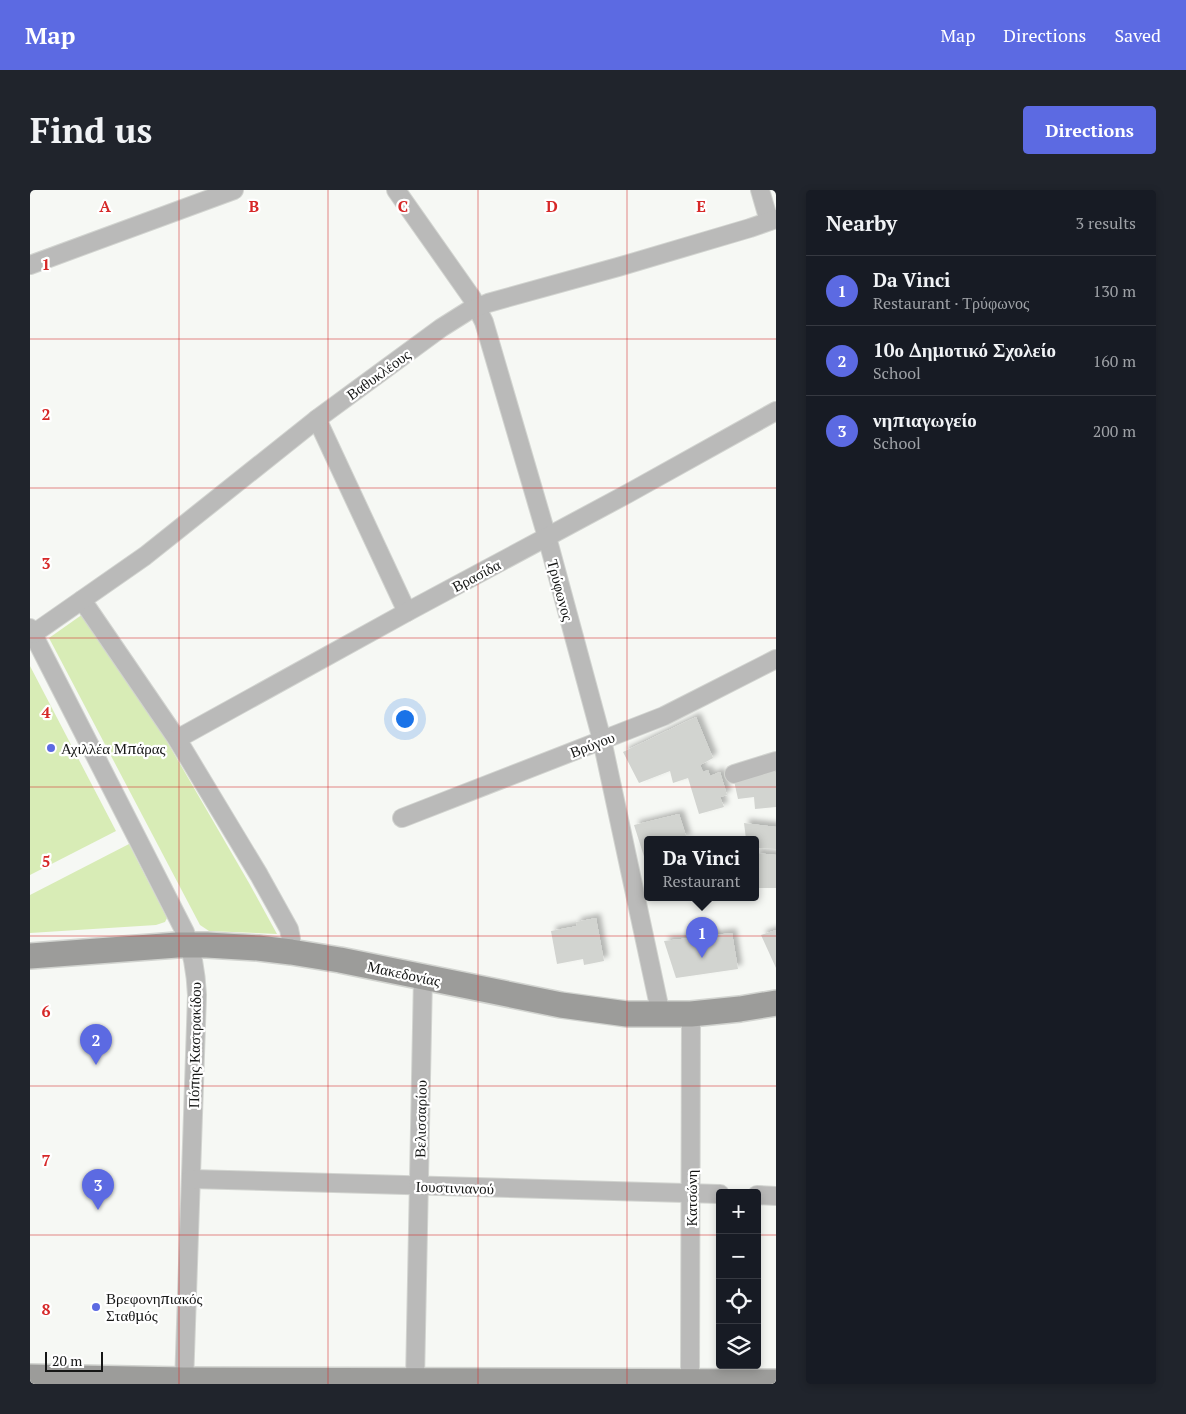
<!DOCTYPE html>
<meta charset="utf-8">
<style>
:root{--surface:#171b24;--page:#20242c;--text:#f1f3f6;--muted:#9ea1a6;--line:#363941;--accent:#5c6ae2}
body{margin:0;font-family:"PT Serif",serif;background:var(--page);color:var(--text)}
.controls{position:absolute;right:15px;bottom:15px;display:grid;overflow:hidden;border-radius:5px;box-shadow:0 2px 8px #0003}
.controls button{width:45px;height:45px;display:grid;place-items:center;padding:0;border:0;border-bottom:1px solid var(--line);background:var(--surface);color:var(--text);font:25px sans-serif}
.scale{position:absolute;left:15px;bottom:12px;width:58px;box-sizing:border-box;padding-left:5px;border:2px solid #161716;border-top:0;font-size:14px;line-height:18px;white-space:nowrap;color:#161716;-webkit-text-stroke:4px #fff;paint-order:stroke}
.you{position:absolute;left:374px;top:528px;width:18px;height:18px;margin:-12px;border:4px solid #fff;border-radius:50%;background:#1a73e8;box-shadow:0 0 0 8px #1a73e833}
.badge{display:grid;place-items:center;width:32px;height:32px;border-radius:50%;background:var(--accent);color:#fff;font-size:16px;font-weight:700}
.pin{position:absolute;translate:-50% -41px;filter:drop-shadow(0 1px 2px #0008)}
.pin::after{content:'';position:absolute;top:26px;width:18px;height:15px;background:inherit;clip-path:polygon(0 0,100% 0,50% 100%)}
.popup{position:absolute;left:614px;top:646px;width:115px;height:65px;box-sizing:border-box;display:grid;place-content:center;border-radius:5px;background:var(--surface);filter:drop-shadow(0 1px 4px #0005);font-size:16px;white-space:nowrap;color:var(--muted)}
.popup b{font-size:19px;color:var(--text)}
.popup::after{content:'';position:absolute;left:50%;top:100%;margin-left:-10px;border:10px solid transparent;border-top-color:var(--surface)}
.list{margin:0;padding:0;list-style:none}
h2{display:flex;justify-content:space-between;align-items:center;height:65px;margin:0;padding:0 20px;font-size:21px}
h2 small{font-size:16px;font-weight:400;color:var(--muted)}
.list li{display:grid;grid-template-columns:32px 1fr auto;gap:15px;align-items:center;box-sizing:border-box;height:70px;padding:0 20px;border-top:1px solid var(--line)}
.list b{display:block;font-size:19px;white-space:nowrap}
.list p{margin:0;font-size:16px;white-space:nowrap;color:var(--muted)}
.list em{font-size:16px;font-style:normal;color:var(--muted)}
.icon{flex:none;width:28px;height:28px;fill:none;stroke:currentColor;stroke-width:2;stroke-linecap:round;stroke-linejoin:round}
.map{position:relative;flex:none;width:746px;height:1194px;overflow:hidden;border-radius:5px}
header{display:flex;align-items:center;gap:30px;box-sizing:border-box;height:70px;padding:0 25px;background:var(--accent);color:#fff}
header strong{font-size:24px}
nav{display:flex;gap:28px;margin-inline-start:auto;font-size:18px}
.intro{display:flex;align-items:center;justify-content:space-between;box-sizing:border-box;height:120px;padding:0 30px}
h1{margin:0;font-size:35px}
.button{padding:12px 22px;border-radius:5px;background:var(--accent);color:#fff;font-size:18px;font-weight:700}
main{display:flex;gap:30px;padding:0 30px}
aside{flex:1;background:var(--surface);border-radius:5px;box-shadow:0 2px 8px #0003}
.map>svg:first-child{display:block}
.green{fill:#d8ecb6}
.building{fill:#d2d4d0;filter:url(#shadow)}
.lines{fill:none;stroke-linecap:round;stroke-linejoin:round}
.street-casing{stroke:#d2d4d0;stroke-width:20}
.secondary-casing{stroke:#d2d4d0;stroke-width:28}
.street{stroke:#babab9;stroke-width:18}
.secondary{stroke:#9c9c9a;stroke-width:25}
.grid{fill:none;stroke:#d62828;stroke-width:1;stroke-opacity:0.55}
.poi-dot{fill:#5c6ae2;stroke:#fff;stroke-width:2}
.labels{text-anchor:middle;dominant-baseline:central;stroke-width:4.5;stroke-linejoin:round;paint-order:stroke}
.street-label{font-size:15px;fill:#161716;stroke:#fff}
.poi-label{font-size:15px;fill:#161716;stroke:#fff;text-anchor:start}
.grid-label{font-size:16px;text-anchor:middle;font-weight:bold;fill:#d62828;stroke:#fff;stroke-width:4.5;stroke-linejoin:round;paint-order:stroke}
</style>
<header>
<strong>Map</strong>
<nav><a>Map</a><a>Directions</a><a>Saved</a></nav>
</header>
<div class="intro"><h1>Find us</h1><a class="button">Directions</a></div>
<main>
<div class="map">
<svg width="746" height="1194" viewBox="0 0 746 1194">
<defs>
<filter id="shadow"><feDropShadow dx="4.5" dy="-4.5" stdDeviation="2.5" flood-color="#0004"/></filter>
</defs>
<rect width="100%" height="100%" fill="#f6f8f4"/>
<g class="green">
<path d="M53,424L135,548L219,693L247,744L179,741L170,735L19,448Z"/>
<path d="M0,476L86,641L0,685Z"/>
<path d="M99,654L136,726L137,728L135,732L126,735L0,743V705Z"/>
</g>
<g class="building">
<path d="M666,527L683,568L670,575L673,582L678,580L680,586L690,582L697,605L690,607L694,617L669,624L658,588L643,593L640,581L609,593L593,562Z"/>
<path d="M746,582V617L725,619L724,607L708,609L704,591L726,583Z"/>
<path d="M649,624L657,649H618V679L604,635Z"/>
<path d="M714,633L746,637V659L726,658V649H716Z"/>
<path d="M726,663L746,665V698H726Z"/>
<path d="M566,728L574,771L554,775L553,769L527,774L521,741L547,736L546,732Z"/>
<path d="M746,740V778L731,745Z"/>
<path d="M702,743L708,779L646,788L634,751Z"/>
</g>
<g class="lines">
<g class="street-casing">
<g id="street">
<path d="M366,0L442,108L454,132L517,347L572,550L631,825"/>
<path d="M730,0L739,31"/>
<path d="M0,75L204,0"/>
<path d="M287,229L377,422"/>
<path d="M52,410L147,549L229,685L259,739L261,749V762"/>
<path d="M0,438L155,742C163,763 166,783 167,805L154,1194"/>
<path d="M3,444L115,366L287,229L411,138L438,121L458,113L588,77L720,38L746,29"/>
<path d="M147,549L377,422L597,304L746,221"/>
<path d="M704,584L746,571"/>
<path d="M372,628L634,526L746,469"/>
<path d="M161,989L690,1004"/>
<path d="M727,1005L746,1006"/>
<path d="M385,1191L393,787"/>
<path d="M660,1192L661,824"/>
</g>
</g>
<g class="secondary-casing">
<g id="secondary">
<path d="M0,766L147,755H177L228,758L261,762L310,770L531,815L597,824H661L710,819L746,813"/>
<path d="M0,1187L154,1190L746,1192"/>
</g>
</g>
<use href="#street" class="street"/>
<use href="#secondary" class="secondary"/>
</g>
<path class="grid" d="M149,0V1194M298,0V1194M448,0V1194M597,0V1194M0,149H746M0,298H746M0,448H746M0,597H746M0,746H746M0,896H746M0,1045H690M727,1045H746"/>
<g class="poi-dot">
<circle cx="21" cy="558" r="5"/>
<circle cx="66" cy="1117" r="5"/>
</g>
<g class="labels">
<g class="street-label">
<text transform="translate(348 184) rotate(-36)">Βαθυκλέους</text>
<text transform="translate(446 385) rotate(-28)">Βρασίδα</text>
<text transform="translate(531 400) rotate(75)">Τρύφωνος</text>
<text transform="translate(562 554) rotate(-21)">Βρύγου</text>
<text transform="translate(374 783) rotate(12)">Μακεδονίας</text>
<text transform="translate(164 855) rotate(-89)">Πόπης Καστρακίδου</text>
<text transform="translate(390 929) rotate(-89)">Βελισσαρίου</text>
<text transform="translate(425 997) rotate(2)">Ιουστινιανού</text>
<text transform="translate(661 1008) rotate(-90)">Κατσώνη</text>
</g>
<g class="poi-label">
<text x="31" y="558">Αχιλλέα Μπάρας</text>
<text x="76" y="1108">Βρεφονηπιακός<tspan x="76" dy="17">Σταθμός</tspan></text>
</g>
</g>
<g class="grid-label">
<text x="75" y="22">A</text>
<text x="224" y="22">B</text>
<text x="373" y="22">C</text>
<text x="522" y="22">D</text>
<text x="671" y="22">E</text>
<text x="16" y="80">1</text>
<text x="16" y="230">2</text>
<text x="16" y="379">3</text>
<text x="16" y="528">4</text>
<text x="16" y="677">5</text>
<text x="16" y="827">6</text>
<text x="16" y="976">7</text>
<text x="16" y="1125">8</text>
</g>
</svg>
<div class="controls">
<button>+</button>
<button>−</button>
<button><svg class="icon" aria-label="locate" viewBox="0 0 24 24"><circle cx="12" cy="12" r="6"/><path d="M12 2v4M12 18v4M2 12h4M18 12h4"/></svg></button>
<button><svg class="icon" aria-label="layers" viewBox="0 0 24 24"><path d="M12 4l9 5-9 5-9-5zM3 14l9 5 9-5"/></svg></button>
</div>
<div class="scale">20 m</div>
<div class="you"></div>
<div class="pin badge" style="left:672px;top:768px">1</div>
<div class="popup"><b>Da Vinci</b>Restaurant</div>
<div class="pin badge" style="left:66px;top:875px">2</div>
<div class="pin badge" style="left:68px;top:1020px">3</div>
</div>
<aside>
<h2>Nearby<small>3 results</small></h2>
<ul class="list">
<li><span class="badge">1</span><div><b>Da Vinci</b><p>Restaurant · Τρύφωνος</p></div><em>130 m</em></li>
<li><span class="badge">2</span><div><b>10ο Δημοτικό Σχολείο</b><p>School</p></div><em>160 m</em></li>
<li><span class="badge">3</span><div><b>νηπιαγωγείο</b><p>School</p></div><em>200 m</em></li>
</ul>
</aside>
</main>
